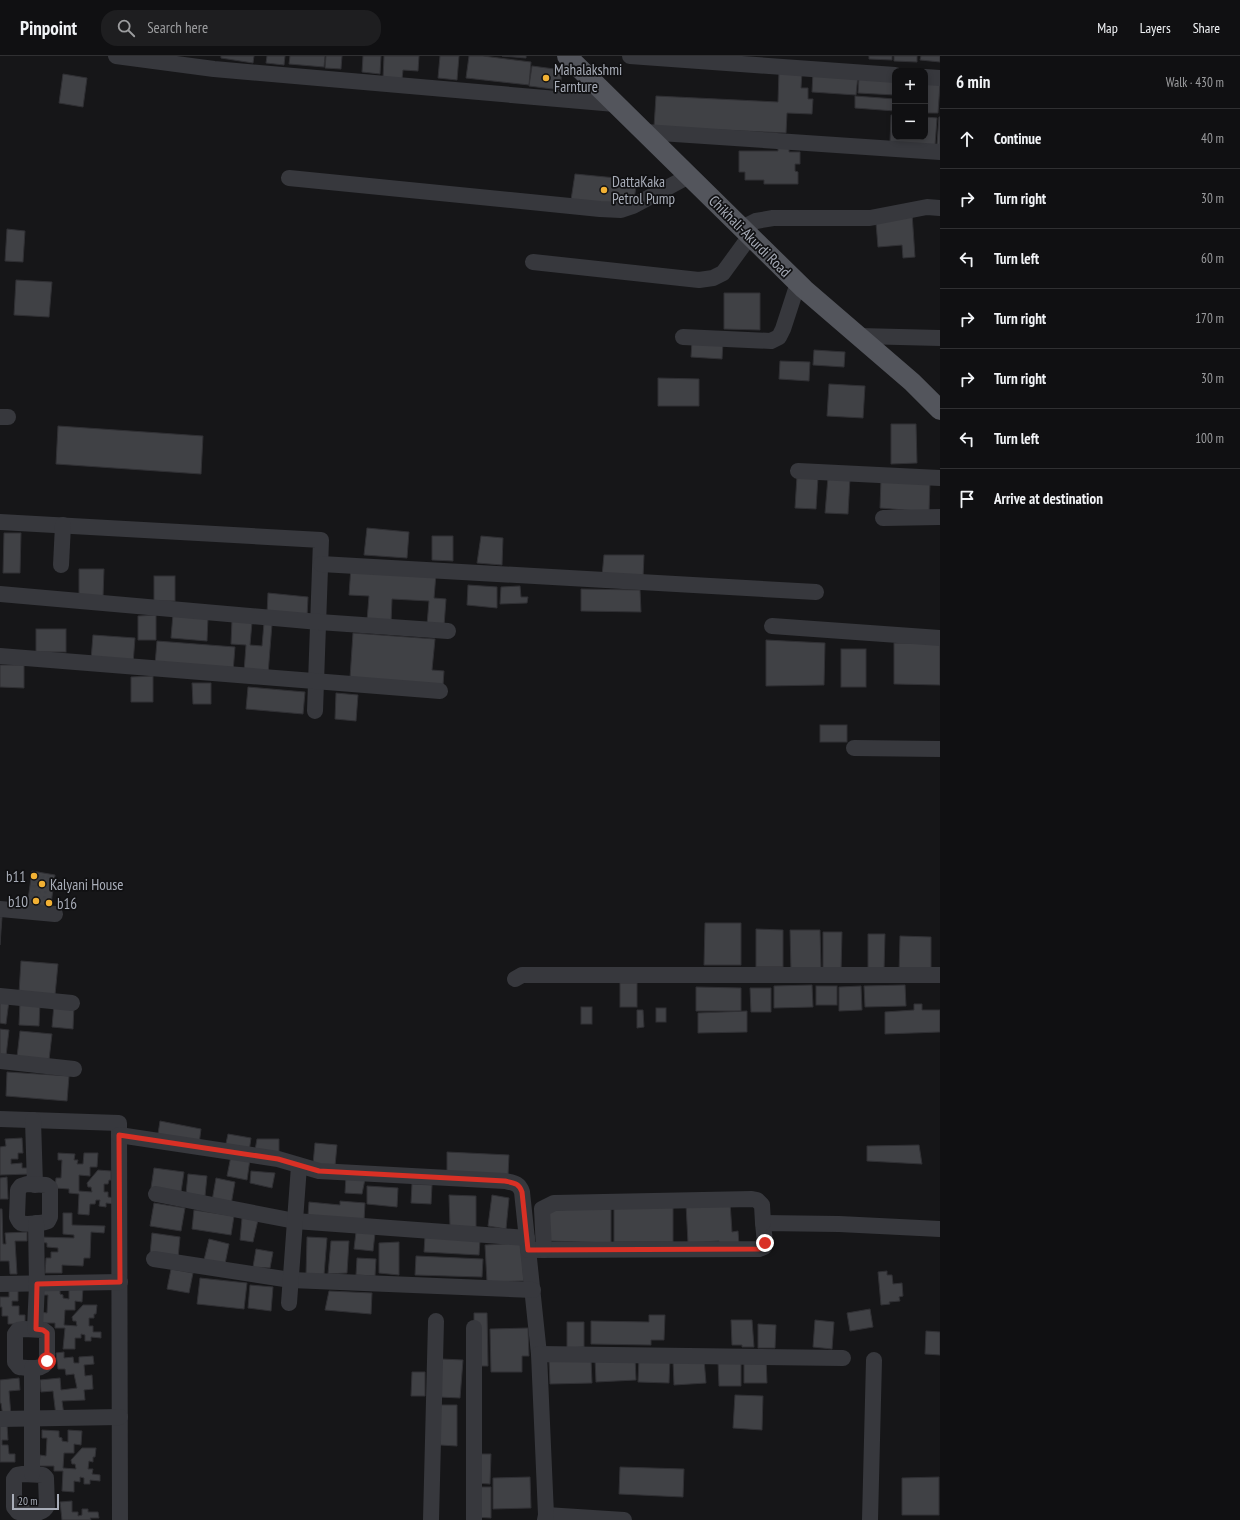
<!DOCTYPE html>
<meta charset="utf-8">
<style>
:root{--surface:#101012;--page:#1e1e20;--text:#f1f3f6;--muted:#9c9d9f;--line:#303032}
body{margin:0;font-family:"PT Sans Narrow",sans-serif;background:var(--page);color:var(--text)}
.controls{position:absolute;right:12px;top:12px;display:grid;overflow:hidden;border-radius:8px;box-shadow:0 2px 6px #0003}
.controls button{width:36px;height:36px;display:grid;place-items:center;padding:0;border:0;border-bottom:1px solid var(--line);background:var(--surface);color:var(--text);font:20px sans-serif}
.scale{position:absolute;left:12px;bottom:10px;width:47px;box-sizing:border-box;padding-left:4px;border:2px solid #a8adb8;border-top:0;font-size:11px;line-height:14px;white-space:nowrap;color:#a8adb8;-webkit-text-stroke:3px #111113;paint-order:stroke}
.stop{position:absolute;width:12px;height:12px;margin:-9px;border:3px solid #d93025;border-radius:50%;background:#fff}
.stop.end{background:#d93025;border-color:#fff;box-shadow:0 1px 4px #0008}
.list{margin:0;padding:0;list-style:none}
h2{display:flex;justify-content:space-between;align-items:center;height:52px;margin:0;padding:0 16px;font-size:17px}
h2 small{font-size:13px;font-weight:400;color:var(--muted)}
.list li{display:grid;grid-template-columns:26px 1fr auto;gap:12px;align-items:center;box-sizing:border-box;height:60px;padding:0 16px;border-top:1px solid var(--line)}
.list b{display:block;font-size:15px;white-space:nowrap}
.list em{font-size:13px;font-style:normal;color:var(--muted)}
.icon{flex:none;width:22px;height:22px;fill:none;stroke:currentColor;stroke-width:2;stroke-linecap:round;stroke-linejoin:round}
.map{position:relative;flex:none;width:940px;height:1464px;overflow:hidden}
header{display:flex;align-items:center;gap:24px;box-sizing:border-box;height:56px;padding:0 20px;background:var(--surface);border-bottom:1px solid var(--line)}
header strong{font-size:19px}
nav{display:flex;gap:22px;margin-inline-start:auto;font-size:14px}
.search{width:280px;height:36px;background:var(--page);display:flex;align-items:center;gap:10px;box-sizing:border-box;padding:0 14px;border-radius:16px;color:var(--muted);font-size:15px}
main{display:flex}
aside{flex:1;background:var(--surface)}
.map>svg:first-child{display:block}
.building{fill:#404145;stroke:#303034}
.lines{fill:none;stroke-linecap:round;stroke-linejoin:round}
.path{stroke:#3d3f44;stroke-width:2.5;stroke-dasharray:2 3;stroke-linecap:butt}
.minor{stroke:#37383d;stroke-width:16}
.major{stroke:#53555c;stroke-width:20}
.route{stroke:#d93025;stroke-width:5}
.poi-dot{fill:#f2b134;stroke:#111113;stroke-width:1.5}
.labels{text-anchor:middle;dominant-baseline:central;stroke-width:3.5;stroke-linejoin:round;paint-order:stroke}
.poi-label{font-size:15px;fill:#a8adb8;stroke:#111113;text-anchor:start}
.street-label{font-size:15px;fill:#a8adb8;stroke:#111113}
</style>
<header>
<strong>Pinpoint</strong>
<div class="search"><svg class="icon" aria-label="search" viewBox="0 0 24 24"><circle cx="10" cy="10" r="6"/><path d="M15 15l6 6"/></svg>Search here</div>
<nav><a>Map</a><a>Layers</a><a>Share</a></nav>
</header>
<main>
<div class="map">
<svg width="940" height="1464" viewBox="0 0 940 1464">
<rect width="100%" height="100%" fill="#161618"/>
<g class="building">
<path d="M221,0H254L253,7L221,2Z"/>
<path d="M267,0H285L284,9L266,7Z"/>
<path d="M290,0H325L324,11L289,8Z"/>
<path d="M326,0H342L341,13L325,12Z"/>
<path d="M363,0H381L380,18L362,16Z"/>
<path d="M384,0H419L418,15L403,14L402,23L383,22Z"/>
<path d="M440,0H459L457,24L438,22Z"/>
<path d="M469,0H483L531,6L529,29L466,22Z"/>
<path d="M502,0H526V2Z"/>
<path d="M869,0H892V4L869,3Z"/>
<path d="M894,0H917V6L894,5Z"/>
<path d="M921,0H940V6L920,4Z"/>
<path d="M532,10L562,14L560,34L529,30Z"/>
<path d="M779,14L802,15L801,32H808V43H813L812,58L787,57L786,77L654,71L656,40L778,46Z"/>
<path d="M813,16L858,19L856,39L812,36Z"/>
<path d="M63,18L87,22L83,51L59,47Z"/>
<path d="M859,21L895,23V39L858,37Z"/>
<path d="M925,27L940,28L938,57H925Z"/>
<path d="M855,40L895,43V55L855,52Z"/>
<path d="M891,59H895V81H925V61L937,62L935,89L890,86Z"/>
<path d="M939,61H940V89H937Z"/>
<path d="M778,92H789V96H800V108H795V115L798,116V128H764V124H745V116H739V95H778Z"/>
<path d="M575,118L637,124L633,150L571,144Z"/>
<path d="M912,157L915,201L903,202L902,189L878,191L876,167Z"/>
<path d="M7,173L25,175L23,206L5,205Z"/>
<path d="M16,224L52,226L49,261L14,259Z"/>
<path d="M724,237H760V274L724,273Z"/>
<path d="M692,285L723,286L722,303L691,301Z"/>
<path d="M814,294L845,296L844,311L813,309Z"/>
<path d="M780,305L810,306L809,325L779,323Z"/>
<path d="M658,322L699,323V350H658Z"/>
<path d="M829,328L865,330L863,362L827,360Z"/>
<path d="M891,368H916L917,407L891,408Z"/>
<path d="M58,370L203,380L201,418L56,408Z"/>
<path d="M797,420L818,421L816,453L795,452Z"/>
<path d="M828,421L850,422L848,458L825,457Z"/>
<path d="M881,423L930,426L929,456L880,452Z"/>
<path d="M367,472L409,476L407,502L364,499Z"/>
<path d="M4,477H21L20,517H3Z"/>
<path d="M432,480H453V505L432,504Z"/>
<path d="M481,480L503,482L502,509L477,507Z"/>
<path d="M604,499H644L643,522L602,520Z"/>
<path d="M351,511L436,518L434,542L446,543L444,570L427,569L429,545L392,543L391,567L367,565L369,540L349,539Z"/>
<path d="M79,513H104L103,541L79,540Z"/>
<rect x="154" y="520" width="21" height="25"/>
<path d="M468,529L497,531V552L467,549Z"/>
<path d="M520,530L521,541H528L527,547L500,548L501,531Z"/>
<path d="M581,533L640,534L641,556L581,555Z"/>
<path d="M268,537L308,541L307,561L267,558Z"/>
<path d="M173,558L208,561L207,585L171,582Z"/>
<path d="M156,559V584H138V560Z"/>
<path d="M232,564L252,566L250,589L262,590L264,567L272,568L268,618L244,616L246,589L231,588Z"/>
<rect x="36" y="573" width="30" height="23"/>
<path d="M353,577L435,583L432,614L444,615L443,629L350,622Z"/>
<path d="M93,579L135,582L133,608L91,604Z"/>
<path d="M766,584L825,587L824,629L766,630Z"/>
<path d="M157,585L235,591L233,616L155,609Z"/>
<path d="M894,587H940V629L894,628Z"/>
<rect x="841" y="593" width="25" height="38"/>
<path d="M0,609H24V632L0,631Z"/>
<path d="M153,620V646H131V621Z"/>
<path d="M192,627H211V648H193Z"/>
<path d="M248,631L305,636L303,658L246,653Z"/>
<path d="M336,637L358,639L356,665L335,663Z"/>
<rect x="820" y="669" width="27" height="17"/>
<path d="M32,815L55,819L50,855L27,851Z"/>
<path d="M0,861H2L0,889Z"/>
<path d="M705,867H741V909H704Z"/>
<path d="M756,873L783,874V911H756Z"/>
<path d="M790,874H820L821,914L791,915Z"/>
<path d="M823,876H842L841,916H823Z"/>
<path d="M868,878H885L884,914H868Z"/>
<path d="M900,880L931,881V918H899Z"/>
<path d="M21,905L58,908L55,939L19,937Z"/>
<rect x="620" y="927" width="17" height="24"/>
<path d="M812,929L813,951L774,952V930Z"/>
<path d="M905,929L906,950L865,951L864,930Z"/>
<rect x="816" y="930" width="21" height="19"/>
<path d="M861,930L862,954L839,955V931Z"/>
<path d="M696,931L741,932V955H696Z"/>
<path d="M750,932H771V956H751Z"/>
<path d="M0,944L9,945L6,968L0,967Z"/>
<path d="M20,946L40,947L39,970L19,969Z"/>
<path d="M54,948L74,950L73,973L52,971Z"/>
<path d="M914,948H922V954H940V976L885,978V956L914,954Z"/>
<rect x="581" y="951" width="11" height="17"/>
<rect x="656" y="952" width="10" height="14"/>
<path d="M637,954H643L644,971L637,972Z"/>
<path d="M747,955V976L698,977V957Z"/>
<path d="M0,973L9,974L6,1000L0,999Z"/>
<path d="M20,975L52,978L49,1004L17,1001Z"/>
<path d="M7,1016L69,1020L67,1045L6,1040Z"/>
<path d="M160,1065L201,1073L199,1088L158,1078Z"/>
<path d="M228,1078L251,1082L249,1096L225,1092Z"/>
<path d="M22,1082L23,1097H18V1103H11V1108L22,1107V1112H31V1118L0,1119V1091L6,1090L5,1083Z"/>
<path d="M257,1083H279V1098L255,1094Z"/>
<path d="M315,1087L337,1089L335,1110L313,1108Z"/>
<path d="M919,1089L922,1108L867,1105V1090Z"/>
<path d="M447,1096L509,1099L508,1119L447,1116Z"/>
<path d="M58,1097L75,1098L74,1104H78L77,1108H83L84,1097H98L97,1111H90V1120L79,1119V1135L92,1136L91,1131H88L87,1127L98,1114L111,1115V1124H109L108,1128H104V1136H108V1141L116,1142L115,1148L106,1147V1151L99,1150L100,1144H96L95,1148H90L89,1159L78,1158L79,1138L69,1137V1133L55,1132L56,1122H61L62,1104H58Z"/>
<path d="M231,1100L250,1103L247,1124L227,1120Z"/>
<path d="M154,1112L184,1116L181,1136L151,1132Z"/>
<path d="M251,1115L275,1117L272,1132L250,1127Z"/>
<path d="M188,1118L207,1120L205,1140L186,1138Z"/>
<path d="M346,1120L365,1123L362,1138L345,1137Z"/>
<path d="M7,1121L8,1143H0V1122Z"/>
<path d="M216,1122L235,1126L231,1149L212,1145Z"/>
<path d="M412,1128L432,1129L431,1148L411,1147Z"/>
<path d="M367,1130L398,1132L397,1151L367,1148Z"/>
<path d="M449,1139L476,1140V1171L450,1170Z"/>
<path d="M492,1139L509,1142L506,1173L488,1170Z"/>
<path d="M340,1145L365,1147L364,1165L308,1160L309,1146L340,1149Z"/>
<path d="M730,1146L732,1176L738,1175L739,1189L719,1190V1185L688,1187L686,1148Z"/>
<path d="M154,1147L185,1152L181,1175L150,1170Z"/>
<path d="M611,1150V1187L548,1185V1155Z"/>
<rect x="614" y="1150" width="59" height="36"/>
<path d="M0,1153H2L3,1188H6L5,1177L27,1176V1185H15L17,1218H10L9,1205H0Z"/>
<path d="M194,1154L234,1160L231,1179L192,1173Z"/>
<path d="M63,1157H72V1169L105,1170L104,1177L91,1176L90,1202H84L83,1210L62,1209V1217H45L46,1202H51V1196H58V1192L47,1191V1187L39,1186V1181L74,1182V1179L63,1178Z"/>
<path d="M242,1162L258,1164L253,1186L240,1184Z"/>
<path d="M356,1176L375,1177L373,1195L354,1193Z"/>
<path d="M152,1177L180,1181L178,1202L150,1198Z"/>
<path d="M425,1180L480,1184L479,1199L424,1196Z"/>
<path d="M307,1181L327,1182L324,1219H306Z"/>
<path d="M209,1183L229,1188L225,1208L204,1204Z"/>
<path d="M331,1185H349L347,1217L328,1218Z"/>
<path d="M399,1186V1219L379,1217V1187Z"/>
<path d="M521,1187L524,1225L487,1226L485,1189Z"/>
<path d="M256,1193L273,1196L270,1212L253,1211Z"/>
<path d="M416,1200L483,1203L482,1221L415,1219Z"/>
<path d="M357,1202L376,1203L375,1220L356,1219Z"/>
<path d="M171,1213L193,1217L189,1237L167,1233Z"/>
<path d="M887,1215V1219H892L893,1228L902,1227L903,1240L899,1241L900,1245L889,1246L890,1248L881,1249L878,1216Z"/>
<path d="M200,1222L247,1227L244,1253L197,1248Z"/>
<path d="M250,1229L273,1231L271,1255L248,1252Z"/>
<path d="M9,1230H18V1245H12V1250H19V1259H25V1268H8V1260H2V1251H0V1241H9Z"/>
<path d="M43,1231L60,1232V1238L63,1239V1242L69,1243V1231L83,1232L82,1246L75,1245V1254H65L64,1269L77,1270L76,1265H73L72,1261L83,1249H97L96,1258H94V1262H89V1270H93V1276H101V1282L91,1281V1285H85V1279L81,1278V1282H75V1293H63L65,1272H55V1267H40L41,1256L47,1257L48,1239H43Z"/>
<path d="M329,1235L372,1237L371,1258L325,1254Z"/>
<path d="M870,1253L873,1271L850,1275L847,1257Z"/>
<path d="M474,1257H487L488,1310H474Z"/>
<path d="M649,1259H665L664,1284H651V1289L591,1288V1265L649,1266Z"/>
<path d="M731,1264H752L754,1291H742V1289H732Z"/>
<path d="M815,1264L834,1266L832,1293L813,1291Z"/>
<path d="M567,1266H584V1291L567,1292Z"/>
<path d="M758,1268L776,1269L775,1292H758Z"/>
<path d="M528,1272L529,1300H522V1316H491L490,1273Z"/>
<path d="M926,1275L940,1276V1299L925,1298Z"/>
<path d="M64,1296V1302L73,1301L74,1307H79V1301L93,1300L94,1308L84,1309L85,1320L92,1319L93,1333L84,1334L85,1344L62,1345L64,1359L56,1360L53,1335L41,1336L40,1324L60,1322L61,1334L77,1332L74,1318L66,1319L65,1313H58L56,1297Z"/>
<path d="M635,1301L636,1324L596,1326L595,1303Z"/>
<path d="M766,1301L767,1327H744V1302Z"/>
<path d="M639,1302L670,1303L669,1327L638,1326Z"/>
<path d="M442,1303L463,1304L460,1342L439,1341Z"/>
<path d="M591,1303L592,1327L550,1328L549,1304Z"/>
<path d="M704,1303L706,1327L674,1329L673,1305Z"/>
<path d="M741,1304V1330H719L718,1305Z"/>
<path d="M412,1316H425V1340H411Z"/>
<path d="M19,1322L20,1334L9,1335L11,1360L3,1361L1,1347H0V1324Z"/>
<path d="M735,1339L763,1340L762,1374L733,1372Z"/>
<path d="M440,1349H457V1390L440,1389Z"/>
<path d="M0,1369H7L8,1384H2V1389H8L9,1398H15V1406H0Z"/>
<path d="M42,1374L59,1375V1381L62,1382V1385L68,1386V1374L82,1375L81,1389L74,1388V1397H64L63,1412L76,1413L75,1408H72L71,1404L82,1392H96L95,1401H93V1406L89,1405L88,1413H93L92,1418L100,1419V1425L90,1424V1428H84V1422L80,1421V1426L74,1425V1436L62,1435L63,1415H54V1410H39L40,1399L46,1400L47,1382H42Z"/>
<path d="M475,1398H491L490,1428L475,1427Z"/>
<path d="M620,1411L684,1413L683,1441L619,1438Z"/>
<path d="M530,1421L531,1452L493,1453V1422Z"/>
<path d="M939,1421V1459H902V1422Z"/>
<path d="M474,1431H491V1462L474,1461Z"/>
<path d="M72,1445V1456H78V1460L82,1459V1453H88V1456H98L99,1462H90L91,1464H62L60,1446Z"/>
</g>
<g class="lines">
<g class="path">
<path d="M31,841L35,819L48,821L44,843"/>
<path d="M34,841L36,823L48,825"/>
<path d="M38,842L42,820"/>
</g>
<g class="minor">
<path d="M116,0L214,13L615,48"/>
<path d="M630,0L895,19"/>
<path d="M925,21L940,22"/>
<path d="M645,76L940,96"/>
<path d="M289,122L600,153L621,154L633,150L689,120"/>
<path d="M742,172L756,165L773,162H870L927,151L940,152"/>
<path d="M533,206L699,224L713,222L723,217L750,180"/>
<path d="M859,280L940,282"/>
<path d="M683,281L771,285L779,281L783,273L798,227"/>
<path d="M0,361H8"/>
<path d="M798,415L940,422"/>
<path d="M883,462L940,461"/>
<path d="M0,466L321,484L315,655"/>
<path d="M321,508L816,536"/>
<path d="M61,509L63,469"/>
<path d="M0,538L319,566L448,575"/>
<path d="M772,570L940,582"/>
<path d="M0,600L440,635"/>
<path d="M854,692L940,693"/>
<path d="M0,853L55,858"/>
<path d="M515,923L522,919H940"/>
<path d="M0,940L72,947"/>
<path d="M0,1005L74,1013"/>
<path d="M0,1063L119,1067L120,1464"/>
<path d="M33,1064L35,1129"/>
<path d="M119,1079L278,1103L319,1115L505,1125C514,1127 519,1127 522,1136L539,1298"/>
<path d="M27,1128L46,1129L50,1132V1161L48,1165C44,1167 26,1169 21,1167C19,1166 18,1163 17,1161L18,1134L21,1130Z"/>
<path d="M156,1138L295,1165L527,1182"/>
<path d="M528,1194L759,1193L764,1191L765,1187L763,1167L839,1168L940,1173"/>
<path d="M544,1194L542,1153L554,1147L752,1143L757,1144L762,1149L763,1167"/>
<path d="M154,1203L291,1224L533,1234"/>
<path d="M0,1228L120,1226"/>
<path d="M289,1247L299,1110"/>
<path d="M24,1273L43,1274L47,1277V1305C43,1315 28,1312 19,1311L15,1306V1278L18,1274Z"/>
<path d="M35,1273L37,1228L36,1167"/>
<path d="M0,1363L120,1361"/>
<path d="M23,1418L43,1419L46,1422L47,1450C42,1460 28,1457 18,1456L14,1451V1423L17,1419Z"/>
<path d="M32,1418V1312"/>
<path d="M546,1459L624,1464"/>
<path d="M431,1464L436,1265"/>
<path d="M474,1464V1272"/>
<path d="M545,1464L546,1459L539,1298L843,1302"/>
<path d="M870,1464L874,1304"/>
</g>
<path class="major" d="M567,0L804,233L912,326L940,354"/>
</g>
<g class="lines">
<path class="route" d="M47,1305V1277L43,1274L36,1273L37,1228L120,1226L119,1079L278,1103L319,1115L505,1125C514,1127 519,1127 522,1136L528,1194L759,1193L764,1191L765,1187"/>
</g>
<g class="poi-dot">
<circle cx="546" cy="22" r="4"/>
<circle cx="604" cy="134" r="4"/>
<circle cx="34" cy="820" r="4"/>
<circle cx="42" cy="828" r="4"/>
<circle cx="36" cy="845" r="4"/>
<circle cx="49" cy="847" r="4"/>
</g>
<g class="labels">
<g class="poi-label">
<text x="554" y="13">Mahalakshmi<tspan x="554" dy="17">Farnture</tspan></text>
<text x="612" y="125">DattaKaka<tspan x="612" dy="17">Petrol Pump</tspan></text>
<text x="26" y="820" text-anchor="end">b11</text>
<text x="50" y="828">Kalyani House</text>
<text x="28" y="845" text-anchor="end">b10</text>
<text x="57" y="847">b16</text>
</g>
<g class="street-label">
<text transform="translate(750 180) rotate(45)">Chikhali-Akurdi Road</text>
</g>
</g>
</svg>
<div class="controls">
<button>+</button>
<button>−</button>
</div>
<div class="scale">20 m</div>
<div class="stop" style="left:47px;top:1305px"></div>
<div class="stop end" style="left:765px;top:1187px"></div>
</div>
<aside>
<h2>6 min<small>Walk · 430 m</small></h2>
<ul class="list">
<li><svg class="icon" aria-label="ahead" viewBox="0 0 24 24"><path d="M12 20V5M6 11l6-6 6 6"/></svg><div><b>Continue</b></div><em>40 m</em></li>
<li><svg class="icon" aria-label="right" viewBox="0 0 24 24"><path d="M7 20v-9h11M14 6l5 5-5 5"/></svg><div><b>Turn right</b></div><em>30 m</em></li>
<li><svg class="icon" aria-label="left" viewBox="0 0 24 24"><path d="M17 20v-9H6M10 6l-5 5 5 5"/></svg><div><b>Turn left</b></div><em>60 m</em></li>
<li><svg class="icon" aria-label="right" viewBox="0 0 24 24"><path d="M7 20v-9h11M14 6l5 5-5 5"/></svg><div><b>Turn right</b></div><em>170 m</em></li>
<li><svg class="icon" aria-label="right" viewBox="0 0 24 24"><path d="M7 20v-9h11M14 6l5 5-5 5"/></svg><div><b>Turn right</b></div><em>30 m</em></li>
<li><svg class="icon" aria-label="left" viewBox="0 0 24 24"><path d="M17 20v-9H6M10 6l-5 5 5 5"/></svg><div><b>Turn left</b></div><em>100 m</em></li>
<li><svg class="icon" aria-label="arrive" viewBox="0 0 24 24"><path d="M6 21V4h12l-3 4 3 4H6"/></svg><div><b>Arrive at destination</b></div></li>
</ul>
</aside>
</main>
